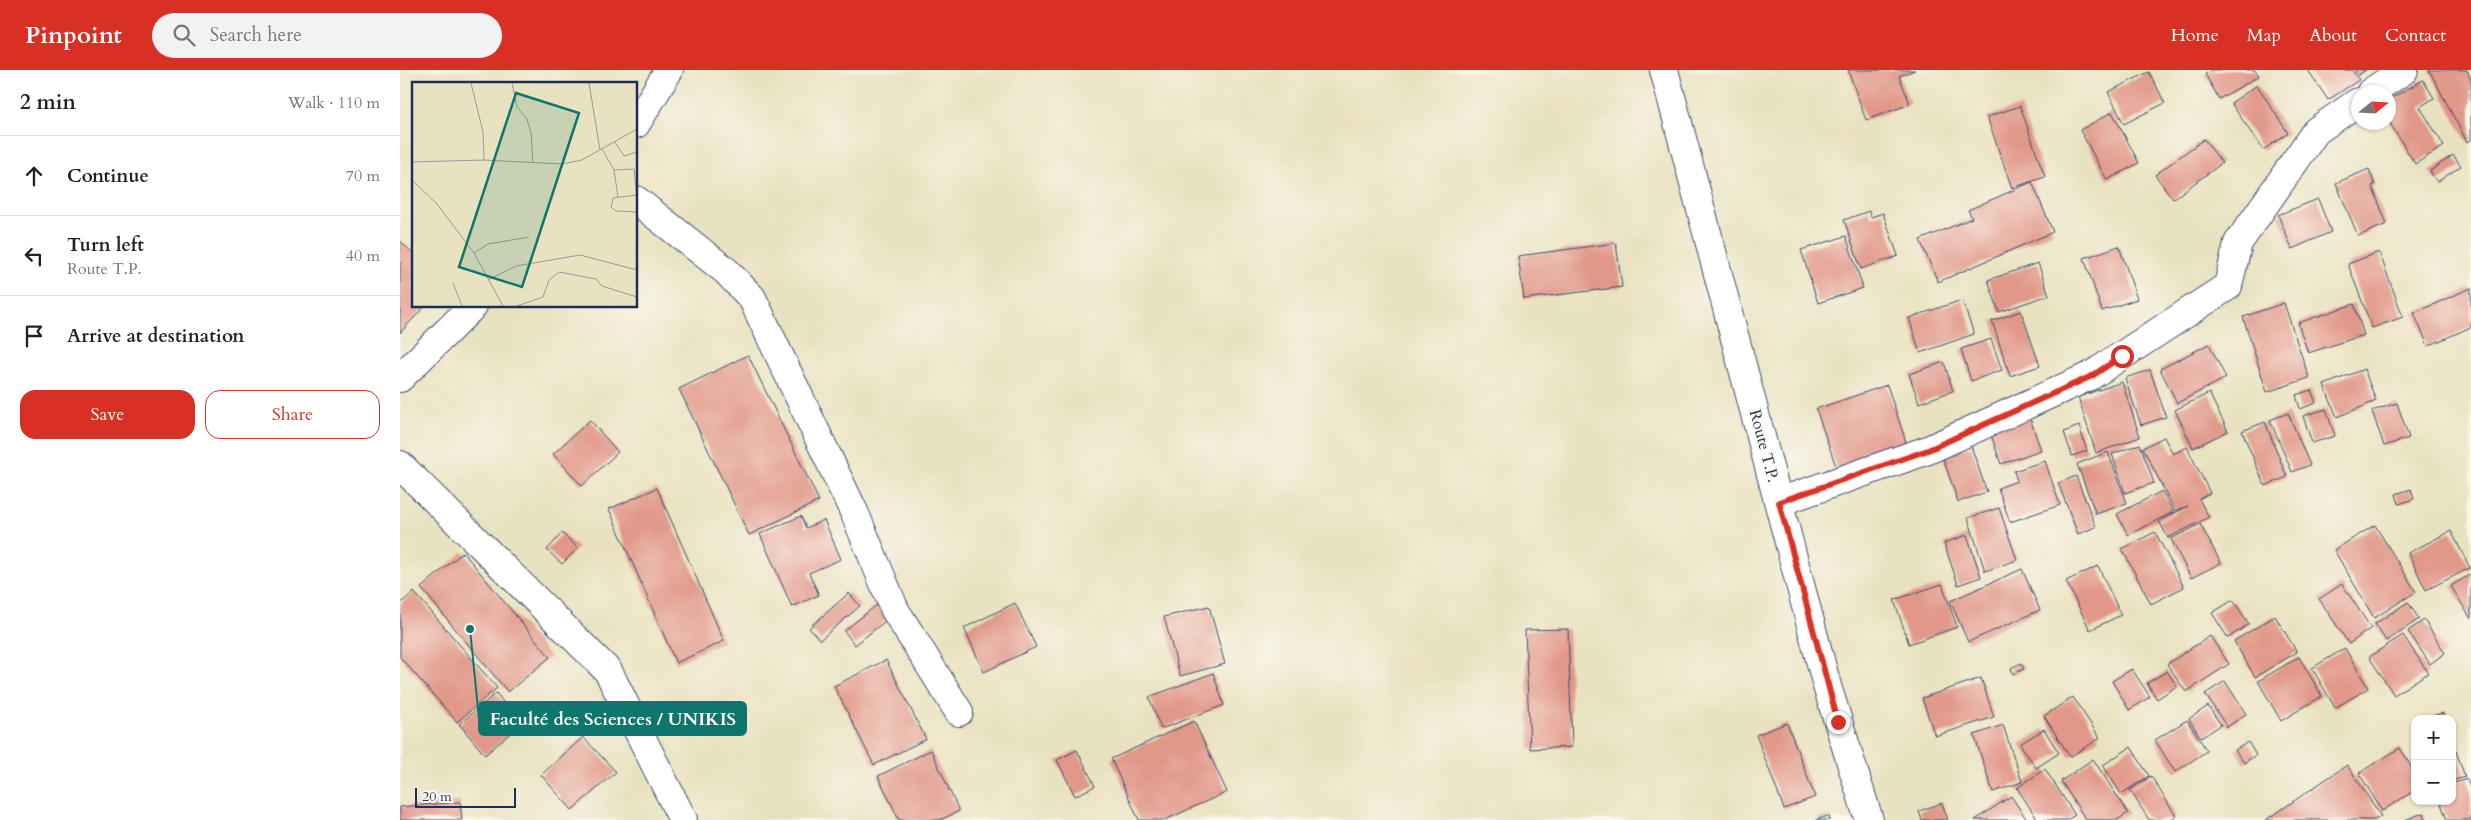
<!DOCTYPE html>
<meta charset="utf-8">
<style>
:root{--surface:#fff;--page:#f2f2f2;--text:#222;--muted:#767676;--line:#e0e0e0;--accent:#d93025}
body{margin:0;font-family:Cardo,serif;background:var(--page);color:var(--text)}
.controls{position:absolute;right:15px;bottom:15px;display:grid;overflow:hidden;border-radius:10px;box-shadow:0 1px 4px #0004}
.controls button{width:45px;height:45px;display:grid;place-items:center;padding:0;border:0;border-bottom:1px solid var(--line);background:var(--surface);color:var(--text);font:25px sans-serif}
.compass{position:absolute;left:1951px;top:15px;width:45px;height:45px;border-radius:50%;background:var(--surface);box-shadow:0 1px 4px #0004;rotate:72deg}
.scale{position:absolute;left:15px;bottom:12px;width:101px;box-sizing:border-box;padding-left:5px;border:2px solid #1b2f5e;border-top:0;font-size:14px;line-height:18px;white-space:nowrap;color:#1b2f5e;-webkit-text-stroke:4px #fbf7ec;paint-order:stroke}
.stop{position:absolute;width:15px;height:15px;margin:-11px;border:4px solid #d93025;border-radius:50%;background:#fff}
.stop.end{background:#d93025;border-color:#fff;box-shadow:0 1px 5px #0008}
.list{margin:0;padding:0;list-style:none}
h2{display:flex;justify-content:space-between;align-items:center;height:65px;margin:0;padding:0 20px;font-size:21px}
h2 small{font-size:16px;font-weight:400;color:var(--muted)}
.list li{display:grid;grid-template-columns:32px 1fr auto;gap:15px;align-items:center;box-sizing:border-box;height:80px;padding:0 20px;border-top:1px solid var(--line)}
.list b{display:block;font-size:19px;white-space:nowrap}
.list p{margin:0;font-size:16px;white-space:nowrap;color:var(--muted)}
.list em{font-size:16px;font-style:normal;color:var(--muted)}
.actions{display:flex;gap:10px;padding:15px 20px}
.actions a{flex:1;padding:11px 0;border:1px solid var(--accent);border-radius:15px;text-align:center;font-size:18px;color:var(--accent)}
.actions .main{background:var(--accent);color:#fff}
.icon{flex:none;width:28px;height:28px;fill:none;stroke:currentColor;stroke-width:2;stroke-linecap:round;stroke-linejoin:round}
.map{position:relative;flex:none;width:2071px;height:750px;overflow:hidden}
header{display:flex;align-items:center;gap:30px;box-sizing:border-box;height:70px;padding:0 25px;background:var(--accent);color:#fff}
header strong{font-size:24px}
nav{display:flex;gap:28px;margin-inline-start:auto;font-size:18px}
.search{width:350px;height:45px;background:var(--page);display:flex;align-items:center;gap:12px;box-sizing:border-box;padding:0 18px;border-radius:28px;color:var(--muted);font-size:19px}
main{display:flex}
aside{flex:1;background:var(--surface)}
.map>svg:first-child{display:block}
.building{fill:#e19889}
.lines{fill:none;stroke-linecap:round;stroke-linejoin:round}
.minor-casing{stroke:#3a4a6d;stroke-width:30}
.minor{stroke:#fff;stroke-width:28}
.route{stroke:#d93025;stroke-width:6}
.labels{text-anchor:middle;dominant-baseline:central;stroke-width:4;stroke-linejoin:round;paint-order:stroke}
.street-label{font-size:16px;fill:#1b2f5e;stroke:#fbf7ec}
.inset-road{fill:none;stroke:#979a99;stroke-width:1}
.view{fill:#0f766e;fill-opacity:0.15;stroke:#0f766e;stroke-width:2.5}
.inset-edge{fill:none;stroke:#1b2f5e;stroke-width:2.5}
.leader{fill:none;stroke:#0f766e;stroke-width:2}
.callout-dot{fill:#0f766e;stroke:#fbf7ec;stroke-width:2}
.callout{fill:#0f766e;stroke:#0f766e;stroke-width:2}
.callout-label{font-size:18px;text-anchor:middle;font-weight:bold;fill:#fff}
</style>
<header>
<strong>Pinpoint</strong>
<div class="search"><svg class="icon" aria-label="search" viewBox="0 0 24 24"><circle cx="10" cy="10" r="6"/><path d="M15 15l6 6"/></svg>Search here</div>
<nav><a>Home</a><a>Map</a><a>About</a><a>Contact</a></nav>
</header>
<main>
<aside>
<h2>2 min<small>Walk · 110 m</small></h2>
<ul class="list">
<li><svg class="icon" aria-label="ahead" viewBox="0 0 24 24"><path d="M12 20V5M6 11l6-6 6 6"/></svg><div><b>Continue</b></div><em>70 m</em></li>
<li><svg class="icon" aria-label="left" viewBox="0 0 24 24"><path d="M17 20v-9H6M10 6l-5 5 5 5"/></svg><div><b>Turn left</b><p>Route T.P.</p></div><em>40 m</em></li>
<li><svg class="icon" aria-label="arrive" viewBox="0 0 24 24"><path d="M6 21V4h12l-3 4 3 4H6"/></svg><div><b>Arrive at destination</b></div></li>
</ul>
<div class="actions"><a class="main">Save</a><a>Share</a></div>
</aside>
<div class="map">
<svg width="2071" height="750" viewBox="0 0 2071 750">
<rect width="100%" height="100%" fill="#fbf7ec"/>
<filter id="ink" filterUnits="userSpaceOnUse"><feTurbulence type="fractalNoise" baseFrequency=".02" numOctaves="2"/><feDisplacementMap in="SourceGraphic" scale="10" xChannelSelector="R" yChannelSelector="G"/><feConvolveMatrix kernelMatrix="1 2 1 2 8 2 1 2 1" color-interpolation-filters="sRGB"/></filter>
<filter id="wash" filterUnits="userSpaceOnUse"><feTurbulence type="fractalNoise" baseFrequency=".0096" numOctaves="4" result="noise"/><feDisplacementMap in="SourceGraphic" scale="20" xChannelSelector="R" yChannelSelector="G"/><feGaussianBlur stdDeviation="1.12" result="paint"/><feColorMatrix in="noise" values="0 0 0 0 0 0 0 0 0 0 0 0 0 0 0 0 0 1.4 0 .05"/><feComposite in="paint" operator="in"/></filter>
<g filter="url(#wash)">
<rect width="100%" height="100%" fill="#e9e2c0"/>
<g id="blocks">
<g class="building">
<path d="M1448,0H1515L1499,6L1510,34L1466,50Z"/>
<path d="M1812,0H1855L1859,6L1819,29L1805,4Z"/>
<path d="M1908,0H1952L1959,10L1928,30Z"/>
<path d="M1955,0H1966L1958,5Z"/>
<path d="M2029,0H2067L2071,9V70L2067,72Z"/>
<path d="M1749,2L1765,33L1724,54L1708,22Z"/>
<path d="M2023,10L2034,28L2020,37L2044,76L2015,94L1988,50V30Z"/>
<path d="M1857,15L1888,63L1863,80L1831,33Z"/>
<path d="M1620,36L1645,107L1612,118L1587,47Z"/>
<path d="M1712,42L1739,93L1707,110L1680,60Z"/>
<path d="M1804,69L1822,93L1773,129L1755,105Z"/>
<path d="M2053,85L2061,96L2037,112L2030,101Z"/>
<path d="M1969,99L1975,115L1972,116L1987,154L1958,166L1936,113Z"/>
<path d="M1632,112L1653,162L1538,212L1520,170L1572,148L1568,140Z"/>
<path d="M1918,129L1931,162L1892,179L1878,145Z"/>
<path d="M1469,141L1471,147L1483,143L1498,186L1461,199L1444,150Z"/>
<path d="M1446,166L1463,218L1418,233L1401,180Z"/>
<path d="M0,171L14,184V236H25L0,263Z"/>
<path d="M1216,173L1222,217L1124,229L1118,186Z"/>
<path d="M1719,176L1737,229L1702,241L1684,188Z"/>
<path d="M1979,182L2003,247L1972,258L1948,194Z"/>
<path d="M1638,193L1649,225L1599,242L1588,210Z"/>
<path d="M2071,218V257L2028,276L2014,243Z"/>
<path d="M1562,230L1574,264L1520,283L1509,248Z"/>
<path d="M1884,233L1909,308L1867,322L1843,247Z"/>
<path d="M1954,234L1964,265L1908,283L1898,253Z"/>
<path d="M1621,241L1640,296L1610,306L1592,251Z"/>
<path d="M1591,269L1602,300L1571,311L1561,279Z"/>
<path d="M1809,274L1826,308L1777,333L1760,299Z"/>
<path d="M348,285L419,431L349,465L279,319Z"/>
<path d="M1544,292L1553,321L1519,333L1509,304Z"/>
<path d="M1964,299L1976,331L1937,347L1924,315Z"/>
<path d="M1750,300L1766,347L1741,355L1725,308Z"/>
<path d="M1722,312L1740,367L1696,383L1678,327Z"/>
<path d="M1487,315L1508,378L1438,402L1416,339Z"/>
<path d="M1911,320L1916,333L1900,339L1896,325Z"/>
<path d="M1809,323L1828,361L1793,378L1775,340Z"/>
<path d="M1997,333L2009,368L1984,376L1972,341Z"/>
<path d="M1926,339L1935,366L1912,373L1903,346Z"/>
<path d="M1628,343L1641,380L1601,394L1588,356Z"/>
<path d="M1888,343L1910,395L1892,402L1870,350Z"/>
<path d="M190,350L218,382L182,416L153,384Z"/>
<path d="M1865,352L1887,407L1865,416L1842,361Z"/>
<path d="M1679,356L1687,381L1672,386L1664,362Z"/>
<path d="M1764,367L1773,384L1787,377L1810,423L1799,429L1809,447L1768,468L1759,451L1788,436L1775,441L1743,378Z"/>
<path d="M1740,374L1754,413L1725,423L1712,384Z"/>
<path d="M1571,376L1587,422L1558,432L1542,385Z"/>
<path d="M1708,382L1727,433L1696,444L1677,394Z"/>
<path d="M1645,391L1660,435L1610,452L1598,418L1617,411L1614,401Z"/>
<path d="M1676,406L1696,457L1678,464L1658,413Z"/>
<path d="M257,418L324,571L276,593L209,439Z"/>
<path d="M2011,419L2014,429L1999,434L1996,424Z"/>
<path d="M1762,421L1773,442L1728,465L1717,444Z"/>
<path d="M1599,438L1617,490L1585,501L1568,448Z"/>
<path d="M401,446L406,458L424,450L441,489L409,503L419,525L392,537L360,464Z"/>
<path d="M1800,454L1821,493L1791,508L1771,469Z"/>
<path d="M1975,455L2016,522L1974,548L1934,480Z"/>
<path d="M2051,461L2070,498L2026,520L2008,483Z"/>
<path d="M1755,462L1784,517L1751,534L1722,479Z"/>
<path d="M162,463L178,478L162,494L147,480Z"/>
<path d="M1567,465L1581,507L1558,515L1544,473Z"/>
<path d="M63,482L150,587L108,622L21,518Z"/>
<path d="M1698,496L1721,545L1690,560L1666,511Z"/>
<path d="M1622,499L1640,540L1568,572L1550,531Z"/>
<path d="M2071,504V549L2051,516Z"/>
<path d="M1542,514L1557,557L1509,574L1494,530Z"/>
<path d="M1942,514L1971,558L1949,574L1919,529Z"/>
<path d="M14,522L97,618L57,652L0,587V534Z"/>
<path d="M449,523L460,536L420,570L409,558Z"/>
<path d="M1833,530L1849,554L1828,568L1812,543Z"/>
<path d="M2008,532L2019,549L1986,571L1975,554Z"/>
<path d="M615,533L636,577L584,602L564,558Z"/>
<path d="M478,534L489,548L455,575L444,561Z"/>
<path d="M809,536L825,594L780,606L764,547Z"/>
<path d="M1875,546L1897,582L1855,607L1834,571Z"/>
<path d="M2024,550L2045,583L2030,594L2008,561Z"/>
<path d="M1168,559L1172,677L1130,679L1125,560Z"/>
<path d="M2003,565L2028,603L1994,625L1969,587Z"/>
<path d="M1810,566L1829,594L1786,622L1767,594Z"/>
<path d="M1945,578L1968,618L1935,638L1912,598Z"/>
<path d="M1899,587L1922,626L1881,651L1858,611Z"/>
<path d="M486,590L526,669L474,695L434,616Z"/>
<path d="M1621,593L1624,599L1613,604L1611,598Z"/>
<path d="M1732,599L1750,627L1729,640L1712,611Z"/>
<path d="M1767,601L1777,616L1757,629L1747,613Z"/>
<path d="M813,603L824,635L761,659L749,627Z"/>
<path d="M1581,608L1594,647L1535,666L1522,628Z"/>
<path d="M1825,611L1846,644L1827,657L1805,624Z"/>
<path d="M96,623L121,654L85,685L59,654Z"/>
<path d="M1673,627L1700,668L1670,687L1644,646Z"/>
<path d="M1808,636L1821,655L1801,668L1789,649Z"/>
<path d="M2043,643L2045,649H2026V648Z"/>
<path d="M1787,650L1807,681L1775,702L1755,670Z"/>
<path d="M794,651L827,722L765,750H739L711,689Z"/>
<path d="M1387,653L1415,727L1384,739L1356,665Z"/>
<path d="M1603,655L1622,712L1593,722L1574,665Z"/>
<path d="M1644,659L1659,683L1636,698L1620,674Z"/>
<path d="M183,667L216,702L172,740L141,705Z"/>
<path d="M1848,672L1856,685L1844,693L1835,680Z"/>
<path d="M1731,677L1749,706L1721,724L1703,695Z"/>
<path d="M2000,678L2015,703V720L1982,741L1959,703Z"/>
<path d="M531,680L559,741L540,750H499L478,706Z"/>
<path d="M677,680L695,716L675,726L657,690Z"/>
<path d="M2056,681L2065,707L2052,711V683Z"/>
<path d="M1693,689L1728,743L1717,750H1686L1661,711Z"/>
<path d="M1947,695L1981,746L1975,750H1866Z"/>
<path d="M1645,699L1675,745L1667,750H1638L1617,718Z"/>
<path d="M1751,706L1776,746L1769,750H1749L1730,720Z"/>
<path d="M2067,709L2071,720V750H2047L2040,731H2052V714Z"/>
<path d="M1611,726L1627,750H1575Z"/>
<path d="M60,732L62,750H0V737Z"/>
<path d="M1542,733L1548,750H1522L1519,741Z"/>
<path d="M2023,743L2025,750H2005Z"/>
<path d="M1429,746L1430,750H1417V749Z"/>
</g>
</g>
</g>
<g filter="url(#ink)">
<use href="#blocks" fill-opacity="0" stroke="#3a4a6d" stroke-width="1"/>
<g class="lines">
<g class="minor-casing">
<g id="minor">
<path d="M1264,0L1427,616L1469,750"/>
<path d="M1971,22L2004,0"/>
<path d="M236,54L269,0"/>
<path d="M236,130L326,201L352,228L455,444L495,540L559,642"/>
<path d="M0,308L73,236"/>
<path d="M0,395L208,601L283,750"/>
<path d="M1379,432L1528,380L1692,305L1828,216L1838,173L1916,61L1958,32"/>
</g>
</g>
<use href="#minor" class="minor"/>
</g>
</g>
<g class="lines" filter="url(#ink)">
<path class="route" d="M1438,652L1379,432L1528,380L1692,306L1722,286"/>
</g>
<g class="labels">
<g class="street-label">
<text transform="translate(1364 376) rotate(75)">Route T.P.</text>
</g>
</g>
<g transform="translate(12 12)">
<rect width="225" height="225" fill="#e9e2c0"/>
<path class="inset-road" d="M59,1L71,50L72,78M100,1L105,25L115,37L119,51L121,81M177,1L188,68M203,60L212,74L225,70M190,67L202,88L206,115M0,80L72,78L150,82L170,78L225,47M202,88L222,87L225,117M0,98L25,122L62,171L91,224M225,113L201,116L199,125L204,129L225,130M62,171L76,162L117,155M76,198L104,184L168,173L225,188M41,201L50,224M105,224L131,215L137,198L147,190L184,197L190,204L225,215"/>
<path class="view" d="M104,11L167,31L110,205L47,185Z"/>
<rect width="225" height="225" class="inset-edge"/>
</g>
<path class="leader" d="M70 559L79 649"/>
<circle class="callout-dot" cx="70" cy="559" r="5"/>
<rect class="callout" x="79" y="632" width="267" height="33" rx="5"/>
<g class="callout-label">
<text x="213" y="655">Faculté des Sciences / UNIKIS</text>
</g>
</svg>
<div class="controls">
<button>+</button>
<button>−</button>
</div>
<svg class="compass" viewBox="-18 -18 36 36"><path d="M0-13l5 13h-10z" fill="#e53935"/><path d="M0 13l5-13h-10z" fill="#767676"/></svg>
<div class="scale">20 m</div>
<div class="stop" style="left:1722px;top:286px"></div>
<div class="stop end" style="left:1438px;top:652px"></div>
</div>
</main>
